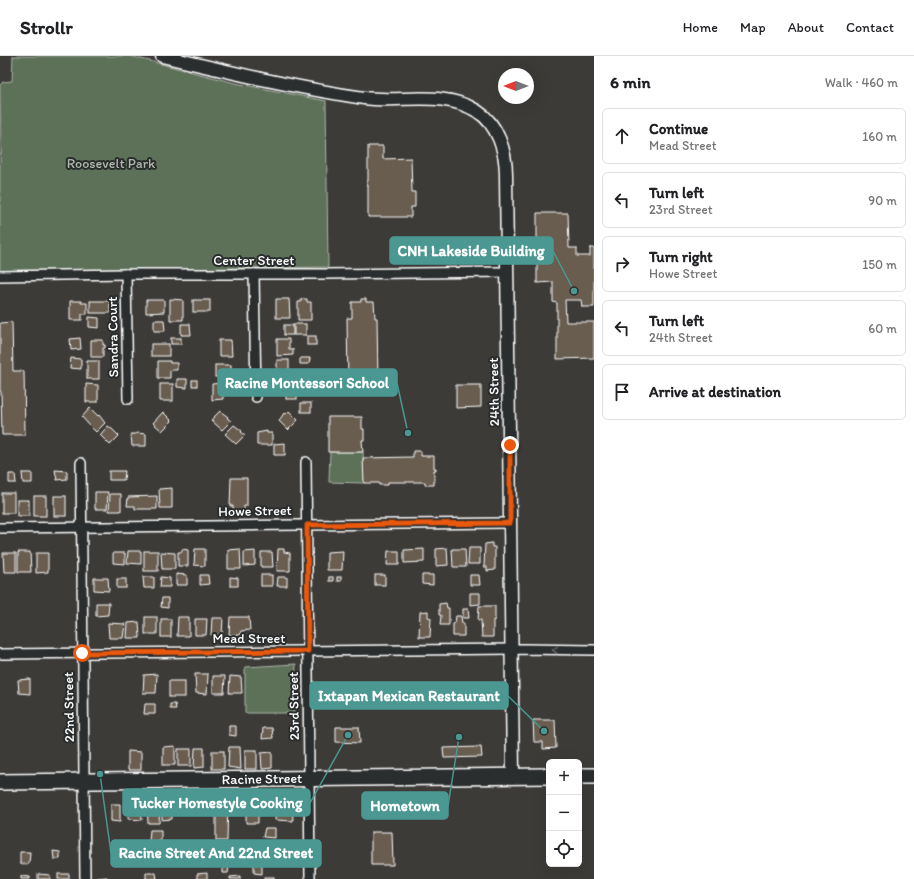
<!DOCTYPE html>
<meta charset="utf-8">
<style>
:root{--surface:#fff;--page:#f2f2f2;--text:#202124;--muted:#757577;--line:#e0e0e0}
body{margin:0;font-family:Itim,sans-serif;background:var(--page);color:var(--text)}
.controls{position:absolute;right:12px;bottom:12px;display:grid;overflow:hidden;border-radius:6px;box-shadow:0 4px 16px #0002}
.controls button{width:36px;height:36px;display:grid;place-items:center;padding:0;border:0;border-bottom:1px solid var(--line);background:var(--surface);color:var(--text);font:20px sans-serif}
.compass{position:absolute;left:498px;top:12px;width:36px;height:36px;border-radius:50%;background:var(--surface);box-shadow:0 4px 16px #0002;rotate:270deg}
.stop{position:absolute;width:12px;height:12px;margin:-9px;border:3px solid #ea580c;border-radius:50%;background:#fff}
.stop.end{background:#ea580c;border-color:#fff;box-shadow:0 1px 4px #0008}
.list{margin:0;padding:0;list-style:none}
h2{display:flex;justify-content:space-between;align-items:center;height:52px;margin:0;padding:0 16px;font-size:17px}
h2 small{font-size:13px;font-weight:400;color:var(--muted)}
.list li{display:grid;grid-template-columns:26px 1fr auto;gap:12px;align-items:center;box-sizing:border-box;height:56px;margin:0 8px 8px;padding:0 8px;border:1px solid var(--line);border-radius:6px}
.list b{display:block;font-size:15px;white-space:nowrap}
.list p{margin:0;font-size:13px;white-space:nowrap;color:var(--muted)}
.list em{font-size:13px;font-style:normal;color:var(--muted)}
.icon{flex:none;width:22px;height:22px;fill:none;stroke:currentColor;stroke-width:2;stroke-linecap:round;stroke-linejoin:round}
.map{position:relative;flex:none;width:594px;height:823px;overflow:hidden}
header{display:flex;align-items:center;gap:24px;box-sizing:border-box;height:56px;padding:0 20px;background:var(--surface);border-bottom:1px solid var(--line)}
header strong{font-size:19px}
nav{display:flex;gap:22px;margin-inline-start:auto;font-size:14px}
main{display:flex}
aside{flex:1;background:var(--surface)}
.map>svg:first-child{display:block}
.green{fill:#5d7059;stroke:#aeb8ac}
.building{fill:#685d4f;stroke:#fff}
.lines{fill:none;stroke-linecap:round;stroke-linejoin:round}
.minor-casing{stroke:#fff;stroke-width:12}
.tertiary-casing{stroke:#fff;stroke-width:15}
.primary-casing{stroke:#fff;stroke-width:18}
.minor{stroke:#2a2d2e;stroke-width:9}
.tertiary{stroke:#2a2d2e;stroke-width:12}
.primary{stroke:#2a2d2e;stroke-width:15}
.oneway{stroke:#6a6c6d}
.route{stroke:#ea580c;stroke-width:5}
.labels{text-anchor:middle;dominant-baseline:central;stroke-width:4;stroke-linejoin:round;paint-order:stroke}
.park-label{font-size:14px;fill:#aeb8ac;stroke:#2a2d2e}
.street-label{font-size:14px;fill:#fff;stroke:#2a2d2e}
.leader{fill:none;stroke:#4b9892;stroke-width:1.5}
.callout-dot{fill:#4b9892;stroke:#2a2d2e;stroke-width:1.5}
.callout{fill:#4b9892;stroke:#4b9892;stroke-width:1.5}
.callout-label{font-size:15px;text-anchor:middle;font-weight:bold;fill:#fff}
</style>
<header>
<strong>Strollr</strong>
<nav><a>Home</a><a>Map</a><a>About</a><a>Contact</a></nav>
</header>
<main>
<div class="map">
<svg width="594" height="823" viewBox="0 0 594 823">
<rect width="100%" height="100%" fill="#3d3b38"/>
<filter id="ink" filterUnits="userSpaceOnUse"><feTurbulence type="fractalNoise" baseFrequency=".025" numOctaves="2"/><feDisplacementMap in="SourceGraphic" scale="8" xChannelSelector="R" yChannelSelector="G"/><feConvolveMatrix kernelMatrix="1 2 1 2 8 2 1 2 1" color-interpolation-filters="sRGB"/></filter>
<g filter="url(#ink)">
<g class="green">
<path d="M13,0H130L235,27L326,45L328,211L0,215V98H1L0,29L3,26L12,25Z"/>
<path d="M330,396H363L364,427L329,426Z"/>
<path d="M296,608L294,657H245V611Z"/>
</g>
<g class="building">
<path d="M368,90H383V103L411,102L412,136H415V151H411V161H368V129H367V125H368Z"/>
<path d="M537,157H568L569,192H577V200H590V192H594V251H582L581,244H565L566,266H594V302L557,303V247L553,246V226L537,227Z"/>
<path d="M170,243L183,244V264H170Z"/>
<path d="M276,243H289L290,262H276Z"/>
<path d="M301,243H307V246H311V264H298V246H301Z"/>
<path d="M361,243H366V246H374L375,262H377L378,325H348L347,262H352V246H361Z"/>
<path d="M146,244H164V256L146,257Z"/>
<rect x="193" y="244" width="17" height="12"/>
<path d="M70,245H81V247H87V258H82V264H70Z"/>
<rect x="90" y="245" width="20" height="12"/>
<path d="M89,261L99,262V272L89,271Z"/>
<path d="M154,264H164L165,275H154Z"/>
<path d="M12,266L13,315H24L25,379H2L1,336L0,334V267Z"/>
<path d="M181,268H190L191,279H181Z"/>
<rect x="294" y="268" width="12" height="11"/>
<rect x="284" y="269" width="9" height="10"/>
<rect x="307" y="280" width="9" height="9"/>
<path d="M80,282L81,293L71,294L70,283Z"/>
<rect x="171" y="282" width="10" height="6"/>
<path d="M277,283H289V293H293V299L277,300Z"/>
<path d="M91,284H103V289H105V292H103V301H91Z"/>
<path d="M219,284H231L232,300H219Z"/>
<rect x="151" y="288" width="18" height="12"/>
<path d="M71,302L81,303V313L70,312Z"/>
<path d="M300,302H310L309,308H300Z"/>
<rect x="277" y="304" width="12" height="17"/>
<rect x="87" y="305" width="12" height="18"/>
<path d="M158,305H170V307H177V314H170V322H158Z"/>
<rect x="215" y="309" width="16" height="12"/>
<path d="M177,323H187V332L177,331Z"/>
<rect x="192" y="324" width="5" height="6"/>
<path d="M223,327V343L212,344V328Z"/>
<rect x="286" y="327" width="11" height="16"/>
<path d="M86,328L98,329V346H86Z"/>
<rect x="160" y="328" width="13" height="17"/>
<path d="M456,329H481V351L456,352Z"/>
<rect x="301" y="347" width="10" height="9"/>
<path d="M90,352L98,360L99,359L105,367L96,376L89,369L82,361Z"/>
<path d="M220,355L228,361L227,362L231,365L222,374L211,364Z"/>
<path d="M289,355L298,364L288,374L279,365L284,357L286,358Z"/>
<path d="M163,356L172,365L162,375L153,367Z"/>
<path d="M328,361H362V373H364V384H362L363,396H328Z"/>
<path d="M234,369L242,375L241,376L245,379L236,388L225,378Z"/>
<path d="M108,370L112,373L119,380L110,389L100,379Z"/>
<path d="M267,375V377H272V389H257V377Z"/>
<path d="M136,377L146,378V390H132L131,378H136Z"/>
<path d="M285,387V399H274V388Z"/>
<path d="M413,395H421V400H434V412H436V414H434V429H425V426H388V429H379V427H364L363,402L413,401Z"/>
<path d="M55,414L67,415V423L57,424Z"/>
<path d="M109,415H125L124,424H109Z"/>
<path d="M22,417H32V427H23Z"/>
<path d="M9,418H15L16,427H9Z"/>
<path d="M231,422H247V450H244V455L233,454V450H230Z"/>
<path d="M172,432V452H160L159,433Z"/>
<path d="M95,436H108L107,453H95Z"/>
<rect x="2" y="437" width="12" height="20"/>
<path d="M110,438H121V455H109Z"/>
<rect x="34" y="440" width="12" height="20"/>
<rect x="54" y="440" width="12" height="20"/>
<path d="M157,440V453H135V450H127L128,441Z"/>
<rect x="17" y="444" width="12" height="16"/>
<path d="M492,487V491H495V514L487,515V511H484L485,488Z"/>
<path d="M447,492L448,509L436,510V493Z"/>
<path d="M469,492H480V508H468Z"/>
<path d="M182,493L188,494V510H178V496H182Z"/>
<path d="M195,493H205V510L194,509Z"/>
<path d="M240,493L241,513H228V494Z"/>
<path d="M278,493H284V496L290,497V515H277Z"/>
<path d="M424,493V506L404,507V494Z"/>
<path d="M452,493H465L466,511H453Z"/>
<path d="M128,495H141V508L127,507Z"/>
<rect x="144" y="495" width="14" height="20"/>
<path d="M255,495V509L244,510V496Z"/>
<path d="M343,495L342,514H327V496Z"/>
<path d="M388,495H399V509H387Z"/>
<path d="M18,496H30L31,516H18Z"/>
<path d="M161,496L175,497V513H162Z"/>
<path d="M261,496H272L273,511H261Z"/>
<path d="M3,497H16V516H4Z"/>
<path d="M36,497H48V516L36,517Z"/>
<path d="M113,497H125V508L113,507Z"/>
<path d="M176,518L187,519V529H176Z"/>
<path d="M200,519H208L209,528L200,529Z"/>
<rect x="261" y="519" width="11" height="11"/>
<rect x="375" y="519" width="10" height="10"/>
<path d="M422,519H433V529L422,528Z"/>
<path d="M470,519H479L480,529H470Z"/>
<path d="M143,521H154V532H144Z"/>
<path d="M161,521L170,522V531H160Z"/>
<path d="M230,521L238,522V530H230Z"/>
<path d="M278,521H287V530H277Z"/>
<rect x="329" y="521" width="4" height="4"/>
<rect x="337" y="521" width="4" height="4"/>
<path d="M94,522H108L109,535L94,534Z"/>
<rect x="117" y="523" width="9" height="9"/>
<path d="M470,537H480V548L470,549Z"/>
<path d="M162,542H168V552L161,551Z"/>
<path d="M96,547H109L108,559L96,560Z"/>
<path d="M446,547L447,552H449V569H440L441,559H439V548Z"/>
<path d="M479,550H495V564H493V581H482L481,564H478Z"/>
<path d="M463,553H468L469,562H463Z"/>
<path d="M428,555V561L431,562L430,581H419L420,556Z"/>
<path d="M456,560H461L462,567H464V580H453V568L455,567Z"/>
<rect x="145" y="561" width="12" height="17"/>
<path d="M178,561H189V580H177Z"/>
<path d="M230,561H249L250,574L241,575L240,579H229Z"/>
<path d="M212,562H223L222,579H211Z"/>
<rect x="161" y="563" width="10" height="18"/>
<path d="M195,563H207L206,579H195Z"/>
<path d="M139,566L140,582H127L128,567Z"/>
<path d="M108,567L125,568L123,582H109Z"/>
<path d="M157,618L156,637H143L144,619Z"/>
<path d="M195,618H208L207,638L196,637Z"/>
<path d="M213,620H225L224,637H213Z"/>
<path d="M230,620L241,621L242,637H229Z"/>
<path d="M30,623V638L19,637L18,624Z"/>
<rect x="169" y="625" width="16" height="16"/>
<path d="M145,648H155V658H144Z"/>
<path d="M170,648H175L176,653H170Z"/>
<path d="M533,664H555L556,692L543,693V686H534Z"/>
<path d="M229,670H236V680L229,679Z"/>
<path d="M336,671H359L360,687L336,686Z"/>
<path d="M263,672H272L273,682L262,683Z"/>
<path d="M175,690V709H163V691Z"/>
<path d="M229,691H240L241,713L228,711Z"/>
<path d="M481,691L482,701L444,702L443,692Z"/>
<path d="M195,692H204V711L194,712Z"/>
<rect x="178" y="693" width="13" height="17"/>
<rect x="245" y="694" width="12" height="19"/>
<path d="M128,695L141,696V714H128Z"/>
<rect x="212" y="695" width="12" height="18"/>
<path d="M272,696V712L262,713L261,697Z"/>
<path d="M216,741L228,742L227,785H216Z"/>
<path d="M276,746H292L293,765L275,764Z"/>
<path d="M141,747L142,764L128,763L129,748Z"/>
<path d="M162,747H172V763L162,764Z"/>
<path d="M258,747V767H246V748Z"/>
<path d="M111,748H120V766L111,765Z"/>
<path d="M147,749H160L159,767H148Z"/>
<path d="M265,772H275V782L263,781Z"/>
<path d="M150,774H161V785L149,786Z"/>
<path d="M371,776H392L393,809H371Z"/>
<path d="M53,795L60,796V803H54Z"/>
<path d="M20,796H30L29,808H20Z"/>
<path d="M254,808H262V818L254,817Z"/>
<path d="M223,809H229L228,817H223Z"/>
<path d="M146,817H156L157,823H146Z"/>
<path d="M207,817V823H197V818Z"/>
<path d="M38,818L50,819V823H38Z"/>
<rect x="58" y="818" width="11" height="5"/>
<path d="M21,820L30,821V823H21Z"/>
<path d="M240,820V823H230V821Z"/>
<path d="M107,821V823H96V822Z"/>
<rect x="264" y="821" width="10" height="2"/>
</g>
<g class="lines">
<g class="minor-casing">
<g id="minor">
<path d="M126,218L128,343"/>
<path d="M254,218L256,341"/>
<path d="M0,220L126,218H325L508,216"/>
<path d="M306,406L310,823"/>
<path d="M81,407L85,823"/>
<path d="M0,472L510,467"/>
<path d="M0,598L524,593L594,594"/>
</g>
</g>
<g class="tertiary-casing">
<path id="tertiary" d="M162,0C229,16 296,32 364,42C402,47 443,34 477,55C498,68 506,96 506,119L513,720"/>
</g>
<g class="primary-casing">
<g id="primary">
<path d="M579,720H594"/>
<path d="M0,726L549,720"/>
</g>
</g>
<use href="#minor" class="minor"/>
<use href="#tertiary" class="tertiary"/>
<use href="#primary" class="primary"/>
</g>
<defs><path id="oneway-chevron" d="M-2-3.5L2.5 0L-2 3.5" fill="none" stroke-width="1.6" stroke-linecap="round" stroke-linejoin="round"/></defs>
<use class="oneway" href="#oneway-chevron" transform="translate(555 594) rotate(-179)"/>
</g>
<g class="lines" filter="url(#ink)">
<path class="route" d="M82,597L308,595L307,469L510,467V389"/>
</g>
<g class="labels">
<g class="park-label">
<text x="111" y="107">Roosevelt Park</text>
</g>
<g class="street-label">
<text x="254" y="204">Center Street</text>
<text transform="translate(113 281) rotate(-91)">Sandra Court</text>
<text transform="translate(494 336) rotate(-91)">24th Street</text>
<text transform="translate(255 455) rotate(-1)">Howe Street</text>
<text x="249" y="582">Mead Street</text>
<text transform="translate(294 650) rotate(-91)">23rd Street</text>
<text transform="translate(69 651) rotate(-91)">22nd Street</text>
<text transform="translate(262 723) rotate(-1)">Racine Street</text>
</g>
</g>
<path class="leader" d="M574 235L553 195M408 377L397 327M544 675L508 640M348 679L310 747M459 681L448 750M100 718L111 797"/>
<g class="callout-dot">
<circle cx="574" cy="235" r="4"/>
<circle cx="408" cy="377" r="4"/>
<circle cx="544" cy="675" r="4"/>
<circle cx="348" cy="679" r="4"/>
<circle cx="459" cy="681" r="4"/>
<circle cx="100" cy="718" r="4"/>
</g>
<g class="callout">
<rect x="390" y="181" width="163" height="27" rx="4"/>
<rect x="218" y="313" width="179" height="27" rx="4"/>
<rect x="310" y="626" width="198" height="27" rx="4"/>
<rect x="123" y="733" width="187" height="27" rx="4"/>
<rect x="362" y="736" width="86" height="27" rx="4"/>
<rect x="111" y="784" width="210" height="27" rx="4"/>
</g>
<g class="callout-label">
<text x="471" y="200">CNH Lakeside Building</text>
<text x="307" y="332">Racine Montessori School</text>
<text x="409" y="645">Ixtapan Mexican Restaurant</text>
<text x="217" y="752">Tucker Homestyle Cooking</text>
<text x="405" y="755">Hometown</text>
<text x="216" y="802">Racine Street And 22nd Street</text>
</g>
</svg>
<div class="controls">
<button>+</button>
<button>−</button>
<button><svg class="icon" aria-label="locate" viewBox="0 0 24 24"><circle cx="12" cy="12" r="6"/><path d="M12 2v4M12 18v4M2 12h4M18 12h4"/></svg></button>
</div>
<svg class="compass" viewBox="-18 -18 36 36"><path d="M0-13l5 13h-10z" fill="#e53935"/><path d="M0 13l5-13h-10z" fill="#757577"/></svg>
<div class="stop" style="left:82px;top:597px"></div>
<div class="stop end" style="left:510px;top:389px"></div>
</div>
<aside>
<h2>6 min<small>Walk · 460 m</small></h2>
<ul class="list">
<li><svg class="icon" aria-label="ahead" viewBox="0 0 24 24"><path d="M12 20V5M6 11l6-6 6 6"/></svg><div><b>Continue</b><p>Mead Street</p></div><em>160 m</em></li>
<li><svg class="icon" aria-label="left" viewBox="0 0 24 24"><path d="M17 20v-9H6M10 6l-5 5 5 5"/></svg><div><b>Turn left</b><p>23rd Street</p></div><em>90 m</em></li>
<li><svg class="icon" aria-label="right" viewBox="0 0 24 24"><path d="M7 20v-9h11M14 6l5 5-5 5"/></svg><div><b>Turn right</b><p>Howe Street</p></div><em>150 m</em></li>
<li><svg class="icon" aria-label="left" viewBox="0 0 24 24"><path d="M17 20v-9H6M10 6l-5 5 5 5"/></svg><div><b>Turn left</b><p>24th Street</p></div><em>60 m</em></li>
<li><svg class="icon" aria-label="arrive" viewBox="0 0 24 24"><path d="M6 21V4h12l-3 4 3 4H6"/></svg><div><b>Arrive at destination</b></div></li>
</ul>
</aside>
</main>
